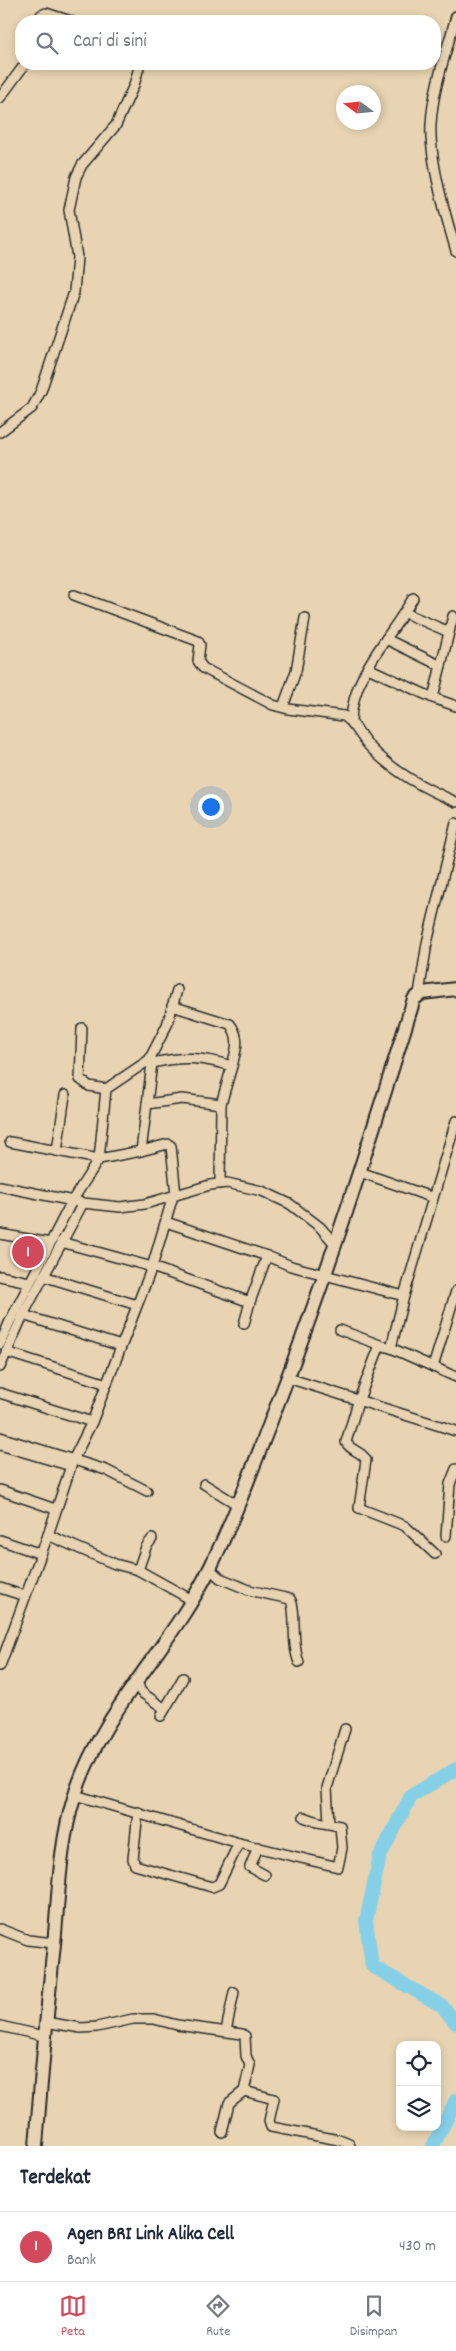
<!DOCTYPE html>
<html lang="id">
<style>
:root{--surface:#fff;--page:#f2f2f3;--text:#1f2937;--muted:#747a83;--line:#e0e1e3;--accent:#d1495b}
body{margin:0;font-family:Dekko,sans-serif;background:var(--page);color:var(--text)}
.controls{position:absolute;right:15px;bottom:15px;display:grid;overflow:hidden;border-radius:10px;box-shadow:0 2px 8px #0003}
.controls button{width:45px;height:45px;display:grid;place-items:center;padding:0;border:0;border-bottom:1px solid var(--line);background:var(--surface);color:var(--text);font:25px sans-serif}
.compass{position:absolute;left:336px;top:85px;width:45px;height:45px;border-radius:50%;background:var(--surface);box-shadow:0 2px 8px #0003;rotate:285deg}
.you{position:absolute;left:210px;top:806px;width:18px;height:18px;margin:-12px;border:4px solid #fff;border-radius:50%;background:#1a73e8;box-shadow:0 0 0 8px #1a73e833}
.badge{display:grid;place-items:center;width:32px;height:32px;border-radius:50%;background:var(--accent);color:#fff;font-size:16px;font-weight:700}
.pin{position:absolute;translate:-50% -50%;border:2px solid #fff;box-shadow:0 1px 5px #0006}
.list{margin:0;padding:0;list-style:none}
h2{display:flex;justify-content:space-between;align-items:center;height:65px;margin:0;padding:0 20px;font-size:21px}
h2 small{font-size:16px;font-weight:400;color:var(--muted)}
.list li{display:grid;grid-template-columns:32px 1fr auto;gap:15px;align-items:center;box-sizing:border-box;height:70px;padding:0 20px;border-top:1px solid var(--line)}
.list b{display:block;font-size:19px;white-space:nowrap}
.list p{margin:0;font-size:16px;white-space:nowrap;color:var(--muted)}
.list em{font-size:16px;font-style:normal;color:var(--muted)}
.icon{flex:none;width:28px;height:28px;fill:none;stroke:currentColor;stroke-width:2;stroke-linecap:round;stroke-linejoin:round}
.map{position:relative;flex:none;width:456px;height:2146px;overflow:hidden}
.search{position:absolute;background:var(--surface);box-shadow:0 2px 8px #0003;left:15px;right:15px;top:15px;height:55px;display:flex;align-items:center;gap:12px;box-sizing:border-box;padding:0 18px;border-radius:20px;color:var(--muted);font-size:19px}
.sheet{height:135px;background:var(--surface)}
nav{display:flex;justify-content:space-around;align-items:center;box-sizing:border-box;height:70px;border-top:1px solid var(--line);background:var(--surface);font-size:14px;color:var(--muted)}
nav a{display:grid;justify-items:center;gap:2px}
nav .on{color:var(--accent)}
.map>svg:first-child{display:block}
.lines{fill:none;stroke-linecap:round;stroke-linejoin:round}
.river{stroke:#86d0e7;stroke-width:14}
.street-casing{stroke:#2b2b2b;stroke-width:12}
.secondary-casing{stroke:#2b2b2b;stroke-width:16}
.street{stroke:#e8d4b2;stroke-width:9}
.secondary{stroke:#e8d4b2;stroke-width:12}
</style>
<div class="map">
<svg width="456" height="2146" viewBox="0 0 456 2146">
<rect width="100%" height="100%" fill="#e8d4b2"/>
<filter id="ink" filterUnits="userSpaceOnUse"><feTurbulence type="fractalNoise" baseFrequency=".02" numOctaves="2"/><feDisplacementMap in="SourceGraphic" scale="10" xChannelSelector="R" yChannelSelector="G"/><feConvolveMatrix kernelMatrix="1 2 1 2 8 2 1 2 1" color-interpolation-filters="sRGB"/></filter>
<g filter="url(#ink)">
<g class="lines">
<g class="river">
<path d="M456,1769L411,1796L380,1856L366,1921L372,1966L442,2006L456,2023"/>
<path d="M433,2146L456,2100"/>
</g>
<g class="street-casing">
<g id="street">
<path d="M456,16C447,51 433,87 431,124C429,159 446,217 456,251"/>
<path d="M38,21L41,15L46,13L71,21"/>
<path d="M0,98L25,64"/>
<path d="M0,432L32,408L41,391L74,292L77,257L69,210L76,177L82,165L116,125L134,85L140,64"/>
<path d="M74,595L198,641L200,645L198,661L203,668L273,705L288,709L344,716C356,724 361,738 371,748C395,773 424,788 456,802"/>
<path d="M405,613L449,632"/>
<path d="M386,639L441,666"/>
<path d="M368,668L433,698L456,706"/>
<path d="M433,698L453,616"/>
<path d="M283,707L296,671L305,618"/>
<path d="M351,721C352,674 391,637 413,598"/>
<path d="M419,994L427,943L456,823"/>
<path d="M172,1006L230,1024C241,1038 236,1050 232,1066"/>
<path d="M82,1028L80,1079L89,1086L106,1089"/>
<path d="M152,1063C183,1056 202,1057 232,1066L221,1104"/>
<path d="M147,1104L152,1063L149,1060"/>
<path d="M10,1142L99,1159L141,1151L147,1104L182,1099L221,1104L220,1183"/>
<path d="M57,1151L65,1095"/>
<path d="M141,1151L168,1144L171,1146L176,1195"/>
<path d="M360,1172L431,1197"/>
<path d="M0,1186L83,1203L120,1207L145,1204L210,1185L227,1183L262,1191L290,1204L320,1227L335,1244"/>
<path d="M173,1196L152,1267L92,1422L73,1460L48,1535L115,1564L138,1570L192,1600"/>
<path d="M0,1234L50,1243"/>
<path d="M61,1242L152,1267L250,1302L267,1256L166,1222"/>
<path d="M267,1256L291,1266L404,1296L391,1348L380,1345L358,1402L346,1442C350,1451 362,1451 366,1460L359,1508L405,1526L435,1554"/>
<path d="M0,1276L29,1282"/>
<path d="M43,1276L137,1305"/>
<path d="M404,1296L456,1121"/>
<path d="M23,1315L121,1346"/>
<path d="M244,1324L250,1302"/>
<path d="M340,1330L380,1345"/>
<path d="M0,1344L10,1321L72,1201L99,1159L106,1089L149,1060L167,1025L177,990"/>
<path d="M391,1348L456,1377"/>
<path d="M6,1352L107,1384"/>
<path d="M0,1367L23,1315L83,1203"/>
<path d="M433,1367L456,1291"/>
<path d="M288,1378L456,1431"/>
<path d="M0,1393L92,1422"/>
<path d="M0,1437L106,1470L147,1491"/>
<path d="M0,1445L71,1466"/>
<path d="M204,1484L238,1505"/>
<path d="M0,1490L55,1509"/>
<path d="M446,1536L450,1484L456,1469"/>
<path d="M0,1540L41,1554"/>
<path d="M210,1569L220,1578L249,1590L290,1599C297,1608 291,1645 299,1662"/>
<path d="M138,1570L146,1547L152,1539"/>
<path d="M0,1588L25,1596"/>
<path d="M0,1666L48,1535"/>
<path d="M137,1682L141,1692L165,1709"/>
<path d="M161,1716L183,1678"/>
<path d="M75,1795L239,1843L219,1884L212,1887L135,1865L133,1859L138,1812"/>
<path d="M329,1823L327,1788L345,1729"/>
<path d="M239,1843L338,1867L342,1848L340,1826L318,1822L304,1817"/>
<path d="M258,1847L250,1867L265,1875"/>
<path d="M0,1929L28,1940L54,1943"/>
<path d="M45,2022L81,2028L97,2027L133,2019H154L177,2025L242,2034L245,2036L246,2056L250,2065L244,2091L274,2099L269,2121L271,2127L339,2140L349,2144L350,2146"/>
<path d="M0,2026L44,2036"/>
<path d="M226,2031L234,1992"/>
<path d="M222,2132L229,2103L244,2091"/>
</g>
</g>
<g class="secondary-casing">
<path id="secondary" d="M36,2146C41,2078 47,2011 54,1944C59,1895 59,1846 74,1798C100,1711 172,1647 211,1566C234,1518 253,1468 272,1418C326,1281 370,1140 414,999L422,993L456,989"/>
</g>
<use href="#street" class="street"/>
<use href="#secondary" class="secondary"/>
</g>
</g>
</svg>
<div class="controls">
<button><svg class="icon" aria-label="locate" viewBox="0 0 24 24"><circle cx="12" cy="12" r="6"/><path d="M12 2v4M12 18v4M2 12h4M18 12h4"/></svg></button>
<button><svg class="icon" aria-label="layers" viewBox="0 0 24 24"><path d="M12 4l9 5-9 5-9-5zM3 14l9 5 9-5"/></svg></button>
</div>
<svg class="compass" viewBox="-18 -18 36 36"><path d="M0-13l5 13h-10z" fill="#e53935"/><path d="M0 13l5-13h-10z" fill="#747a83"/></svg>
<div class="you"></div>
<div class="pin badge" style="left:28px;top:1252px">1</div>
<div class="search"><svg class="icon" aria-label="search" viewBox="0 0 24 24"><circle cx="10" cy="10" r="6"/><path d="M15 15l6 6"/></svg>Cari di sini</div>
</div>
<section class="sheet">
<h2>Terdekat<small></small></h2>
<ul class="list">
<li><span class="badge">1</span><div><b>Agen BRI Link Alika Cell</b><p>Bank</p></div><em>430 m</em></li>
</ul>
</section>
<nav>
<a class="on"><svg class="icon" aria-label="map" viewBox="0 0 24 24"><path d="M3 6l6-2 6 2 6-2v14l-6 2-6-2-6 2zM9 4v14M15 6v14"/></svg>Peta</a>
<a><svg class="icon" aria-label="directions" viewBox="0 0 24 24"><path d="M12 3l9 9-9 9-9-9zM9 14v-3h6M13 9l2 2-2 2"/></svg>Rute</a>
<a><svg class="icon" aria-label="saved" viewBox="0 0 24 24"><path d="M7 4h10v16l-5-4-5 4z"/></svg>Disimpan</a>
</nav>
